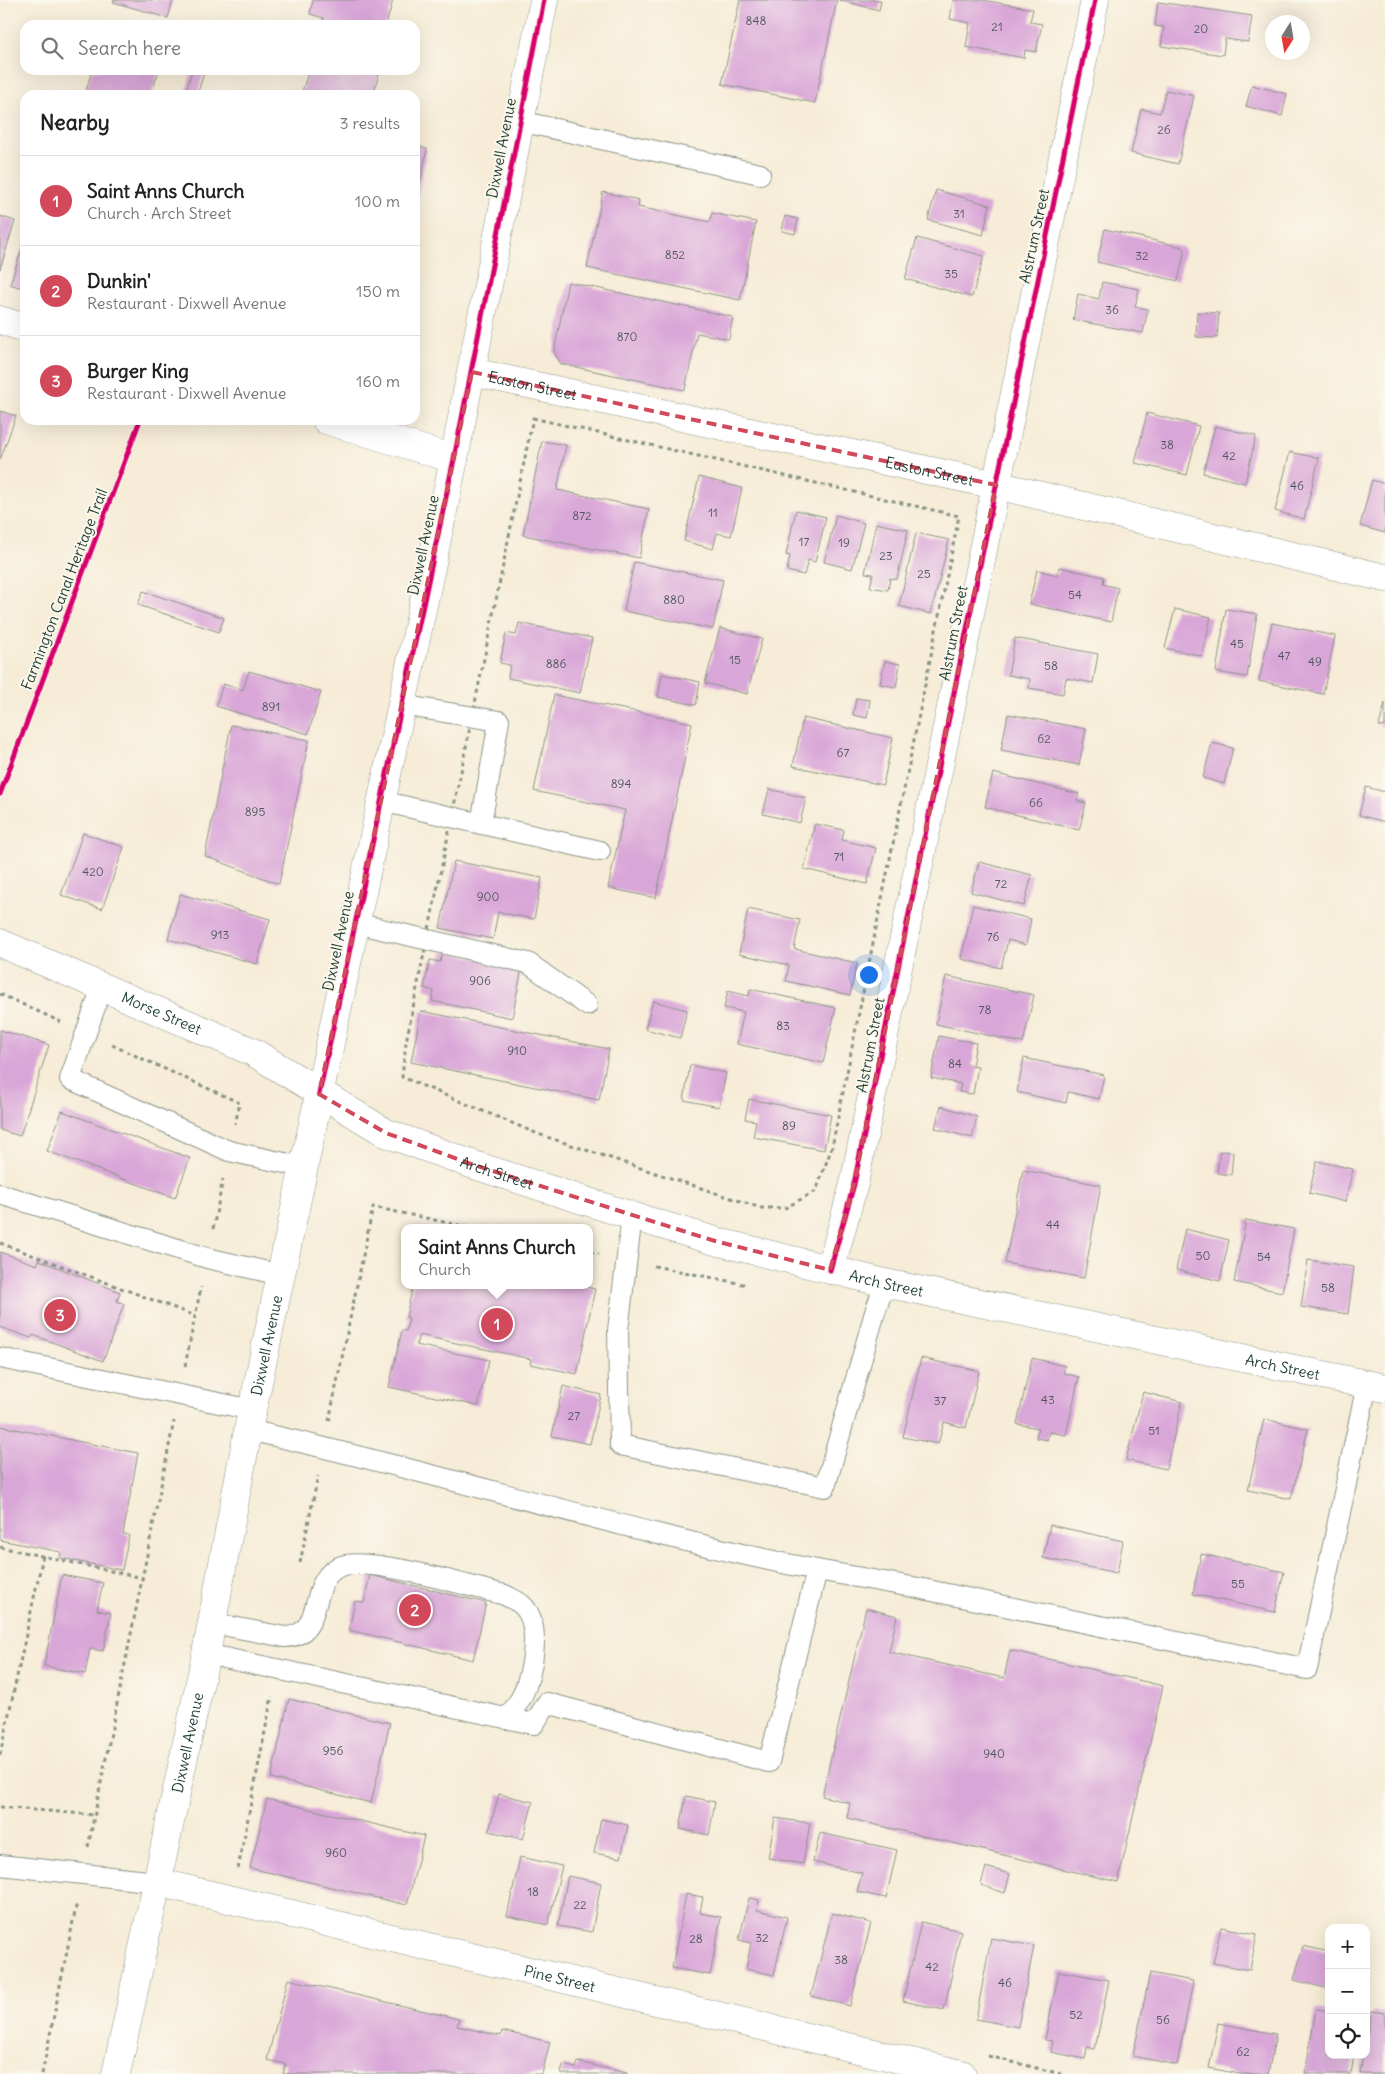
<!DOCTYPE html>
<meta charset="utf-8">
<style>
:root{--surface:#fff;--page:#f6f6f6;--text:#222;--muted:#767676;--line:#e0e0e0;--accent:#d1495b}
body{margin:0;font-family:Delius,sans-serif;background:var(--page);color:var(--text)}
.controls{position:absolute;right:15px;bottom:15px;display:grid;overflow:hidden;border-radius:10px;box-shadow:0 5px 20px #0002}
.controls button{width:45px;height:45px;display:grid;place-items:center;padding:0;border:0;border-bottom:1px solid var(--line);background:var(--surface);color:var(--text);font:25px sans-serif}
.compass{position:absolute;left:1265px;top:15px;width:45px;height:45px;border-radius:50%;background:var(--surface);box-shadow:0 5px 20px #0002;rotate:191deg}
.you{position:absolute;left:868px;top:974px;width:18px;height:18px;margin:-12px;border:4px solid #fff;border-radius:50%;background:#1a73e8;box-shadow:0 0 0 8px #1a73e833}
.badge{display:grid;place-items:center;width:32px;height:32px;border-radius:50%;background:var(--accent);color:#fff;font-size:16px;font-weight:700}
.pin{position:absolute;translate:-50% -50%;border:2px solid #fff;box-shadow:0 1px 5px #0006}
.popup{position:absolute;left:401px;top:1224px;width:192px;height:65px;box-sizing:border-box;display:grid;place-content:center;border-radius:10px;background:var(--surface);filter:drop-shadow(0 1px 4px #0005);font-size:16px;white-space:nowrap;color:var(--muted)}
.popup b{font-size:19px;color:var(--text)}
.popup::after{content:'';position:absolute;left:50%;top:100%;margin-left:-10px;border:10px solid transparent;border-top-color:var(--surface)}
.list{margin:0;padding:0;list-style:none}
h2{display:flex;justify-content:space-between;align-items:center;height:65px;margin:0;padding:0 20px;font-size:21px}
h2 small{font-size:16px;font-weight:400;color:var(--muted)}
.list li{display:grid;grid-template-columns:32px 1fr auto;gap:15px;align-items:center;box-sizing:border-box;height:90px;padding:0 20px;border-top:1px solid var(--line)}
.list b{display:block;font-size:19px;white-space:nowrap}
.list p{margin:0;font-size:16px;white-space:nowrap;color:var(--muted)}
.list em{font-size:16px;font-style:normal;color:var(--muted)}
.icon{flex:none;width:28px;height:28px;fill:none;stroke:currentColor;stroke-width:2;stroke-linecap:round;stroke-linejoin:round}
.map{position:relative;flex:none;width:1385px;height:2074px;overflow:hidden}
.search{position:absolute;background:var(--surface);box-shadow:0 5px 20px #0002;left:20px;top:20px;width:400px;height:55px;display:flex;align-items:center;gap:12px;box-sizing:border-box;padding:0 18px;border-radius:15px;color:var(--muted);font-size:19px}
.panel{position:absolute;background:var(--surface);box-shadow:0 5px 20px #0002;left:20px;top:90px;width:400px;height:335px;border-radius:15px}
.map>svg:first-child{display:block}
.building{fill:#d9a6d8}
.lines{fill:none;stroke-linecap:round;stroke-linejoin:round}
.lane-casing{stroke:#8a9486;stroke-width:22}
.street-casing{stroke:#8a9486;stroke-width:29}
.secondary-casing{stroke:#8a9486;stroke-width:29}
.primary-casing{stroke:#8a9486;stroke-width:29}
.path{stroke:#8a9486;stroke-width:3;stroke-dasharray:4 4;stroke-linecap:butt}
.lane{stroke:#fff;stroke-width:20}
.street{stroke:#fff;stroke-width:28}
.secondary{stroke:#fff;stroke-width:28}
.primary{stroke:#fff;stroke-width:28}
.cycleway-casing{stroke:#fbf7ec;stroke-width:8}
.cycleway{stroke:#d6006c;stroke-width:5}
.marked{fill:none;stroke:#d1495b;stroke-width:4;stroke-dasharray:10 6;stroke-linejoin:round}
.labels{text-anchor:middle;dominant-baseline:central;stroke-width:4;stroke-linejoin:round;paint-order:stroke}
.number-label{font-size:12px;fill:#4e575d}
.street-label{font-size:15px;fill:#1f3d34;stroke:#fbf7ec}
</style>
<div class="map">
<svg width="1385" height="2074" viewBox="0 0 1385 2074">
<rect width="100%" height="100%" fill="#fbf7ec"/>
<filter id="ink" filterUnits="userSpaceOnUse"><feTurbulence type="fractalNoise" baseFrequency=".02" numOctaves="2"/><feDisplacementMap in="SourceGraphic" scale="10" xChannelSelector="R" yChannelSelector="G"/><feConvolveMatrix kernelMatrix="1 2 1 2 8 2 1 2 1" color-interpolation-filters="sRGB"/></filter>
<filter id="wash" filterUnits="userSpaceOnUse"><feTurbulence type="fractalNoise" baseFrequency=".0096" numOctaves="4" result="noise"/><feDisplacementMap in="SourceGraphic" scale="20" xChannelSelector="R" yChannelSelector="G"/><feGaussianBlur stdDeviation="1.12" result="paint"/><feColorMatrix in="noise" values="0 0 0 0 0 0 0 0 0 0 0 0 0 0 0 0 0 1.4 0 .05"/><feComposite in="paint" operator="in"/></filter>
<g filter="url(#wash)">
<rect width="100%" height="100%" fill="#f6ecd7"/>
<g id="blocks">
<g class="building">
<path d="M114,0H173L168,18L113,2Z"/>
<path d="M313,0H393L386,25H322L324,18L310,14Z"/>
<path d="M740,0H837L815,103L722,84Z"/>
<path d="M839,0H881L879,10Z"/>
<path d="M953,0H983L1033,9L1030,22L1042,24L1036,52L1025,50L1024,58L966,47L970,23L950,19Z"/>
<path d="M1158,2L1252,16L1248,42L1225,39L1223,55L1161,46L1164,27L1155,26Z"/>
<path d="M92,70H159L151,95H99L86,91Z"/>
<path d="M192,70H205L197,95H185Z"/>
<path d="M309,70H380L373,95H301Z"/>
<path d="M1252,85L1287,94L1282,116L1246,106Z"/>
<path d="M1166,90L1194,96L1178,164L1131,153L1141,109L1160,113Z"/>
<path d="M415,145L427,149L416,205H415Z"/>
<path d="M936,190L990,205L983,235L928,220Z"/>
<path d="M603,192L639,200L638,207L710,222L712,213L756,222L740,300L587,268Z"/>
<path d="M0,216L15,221L0,269Z"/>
<path d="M785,216L798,219L795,234L782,231Z"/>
<path d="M1105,229L1182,247L1185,250L1178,281L1097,262Z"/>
<path d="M917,238L984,256L972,297L905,279Z"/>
<path d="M25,240V289L10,284Z"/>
<path d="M568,282L733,317L729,339L697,333L685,390L561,364L554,352Z"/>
<path d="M1102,282L1139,289L1135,307L1148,309L1143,333L1073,320L1078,294L1099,299Z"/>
<path d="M1197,312L1219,313L1217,338L1196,337Z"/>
<path d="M0,411L16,416L0,460Z"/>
<path d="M1147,413L1199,426L1187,475L1135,463Z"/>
<path d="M1215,426L1256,436L1245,483L1203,473Z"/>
<path d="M542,441L566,445L557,490L649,509L639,558L523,535Z"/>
<path d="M1290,452L1319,458L1304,519L1275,511Z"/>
<path d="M699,477L742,488L731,536L717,533L713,549L684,541Z"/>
<path d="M1372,480L1385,484V533L1360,526Z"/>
<path d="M796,510L826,517L815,562L808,560L804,575L787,571L790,556L786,555Z"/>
<path d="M836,515L864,523L852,569L824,562Z"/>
<path d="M876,523L908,530L897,579L890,578L888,590L870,587L873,574L865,573Z"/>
<path d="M916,533L949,540L931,614L899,606Z"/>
<path d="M634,562L723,580L713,629L624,611Z"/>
<path d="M1059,567L1104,577L1103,584L1118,588L1111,622L1029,604L1037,570L1057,575Z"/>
<path d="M143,591L224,618L219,632L138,605Z"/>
<path d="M1175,609L1211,617L1202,656L1165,648Z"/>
<path d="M1226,609L1257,614L1247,677L1216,672Z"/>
<path d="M519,623L592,638L580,693L508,678L510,665L500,663L506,633L516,635Z"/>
<path d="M1272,623L1335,636L1323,694L1259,681Z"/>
<path d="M720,628L762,639L747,694L705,683Z"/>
<path d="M1015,638L1098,654L1093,683L1066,678L1063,694L1029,688L1030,679L1008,675Z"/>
<path d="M885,661L900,664L896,687L880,684Z"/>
<path d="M249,671L321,692L308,734L216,706L223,684L243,690Z"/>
<path d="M662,674L700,682L696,705L658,697Z"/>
<path d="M554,695L692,723L656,898L608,888L625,810L534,791Z"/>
<path d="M856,698L870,700L867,718L853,715Z"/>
<path d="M1385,703V727L1379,726Z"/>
<path d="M1008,714L1086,729L1079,765L1001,750Z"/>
<path d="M803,718L893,738L883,785L793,766Z"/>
<path d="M231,725L309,740L279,884L205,856Z"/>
<path d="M1212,743L1233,748L1224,784L1203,778Z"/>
<path d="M993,773L1079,794L1077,801L1086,803L1079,830L985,807Z"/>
<path d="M1366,787L1385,792V822L1359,815Z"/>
<path d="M769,789L806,798L800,823L763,814Z"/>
<path d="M815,824L844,830L842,840L876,848L867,884L804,869Z"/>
<path d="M83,833L124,847L102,909L61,895Z"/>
<path d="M454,861L542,878L534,919L498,912L493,939L440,928Z"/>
<path d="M979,862L1032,875L1024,906L971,892Z"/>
<path d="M180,894L270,919L257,964L168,939Z"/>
<path d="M973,905L1031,919L1026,945L1008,940L1001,968L961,959Z"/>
<path d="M748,909L800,920L794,949L857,963L850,995L786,981L789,965L739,954Z"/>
<path d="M443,951L522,968L512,1018L432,1001L434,991L424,988L430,960L440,962Z"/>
<path d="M946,976L1034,995L1023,1043L936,1024Z"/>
<path d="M750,989L836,1008L823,1063L737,1044L744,1012L724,1008L728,991L749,996Z"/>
<path d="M653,1001L687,1010L680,1038L645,1029Z"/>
<path d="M421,1011L609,1049L599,1100L411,1062Z"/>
<path d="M0,1030L49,1045L20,1136L0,1130Z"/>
<path d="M939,1036L976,1043L972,1066L978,1067L973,1094L959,1092L961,1084L931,1078Z"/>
<path d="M1024,1058L1104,1075L1099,1099L1068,1092L1066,1103L1017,1092Z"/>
<path d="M690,1065L726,1073L719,1107L684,1100Z"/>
<path d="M749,1099L831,1115L824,1150L753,1137L756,1121L745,1119Z"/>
<path d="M941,1106L977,1117L972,1138L935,1128Z"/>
<path d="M62,1111L190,1158L175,1198L47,1151Z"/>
<path d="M1220,1151L1233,1152L1231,1175L1217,1173Z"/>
<path d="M1317,1161L1353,1169L1345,1202L1309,1193Z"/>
<path d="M1023,1170L1101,1185L1084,1278L1005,1263Z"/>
<path d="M1246,1220L1294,1229L1282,1292L1234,1282Z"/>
<path d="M1185,1229L1229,1240L1220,1281L1176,1270Z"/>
<path d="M0,1252L37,1265L39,1260L120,1292L117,1301L124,1304L103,1361L33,1335L31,1338L0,1327Z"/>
<path d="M1308,1260L1354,1267L1348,1314L1301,1307Z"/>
<path d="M413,1285H578L595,1289L577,1374L530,1364L531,1359L419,1335L416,1345L489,1360L478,1406L389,1387L402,1330L406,1331L409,1318L406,1317Z"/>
<path d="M921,1358L979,1371L966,1428L944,1422L938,1444L903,1437Z"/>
<path d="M1032,1358L1065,1366L1063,1373L1079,1377L1066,1435L1049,1432L1047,1440L1036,1438L1038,1428L1017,1424Z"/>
<path d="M563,1386L601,1395L590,1444L552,1436Z"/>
<path d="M1143,1392L1182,1402L1166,1469L1126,1460Z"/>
<path d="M1264,1419L1308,1429L1291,1499L1248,1490Z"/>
<path d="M0,1426L138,1453L123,1534L129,1535L122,1570L60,1558L61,1552L0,1540Z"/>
<path d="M1050,1525L1123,1541L1117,1573L1043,1558Z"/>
<path d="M1201,1554L1284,1572L1275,1612L1193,1594Z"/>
<path d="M62,1575L103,1583L97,1610L111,1613L103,1651L90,1649L85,1674L44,1666Z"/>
<path d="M370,1575L486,1603L473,1660L349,1630L355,1601L364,1602Z"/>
<path d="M866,1608L897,1616L889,1652L1004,1678L1010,1650L1163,1686L1118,1882L847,1818L850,1803L822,1796Z"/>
<path d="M289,1699L390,1723L371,1803L271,1778Z"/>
<path d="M499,1794L533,1802L523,1839L489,1831Z"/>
<path d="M686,1796L715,1802L709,1835L680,1829Z"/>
<path d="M267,1799L424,1836L407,1905L250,1868Z"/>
<path d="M775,1818L810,1823L803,1864L768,1858Z"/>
<path d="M601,1819L628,1825L621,1858L594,1853Z"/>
<path d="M820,1833L897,1850L886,1898L857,1892L862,1873L813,1862Z"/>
<path d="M520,1857L562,1866L548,1925L507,1916Z"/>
<path d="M986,1867L1010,1874L1005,1893L981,1885Z"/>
<path d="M568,1876L601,1883L592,1932L558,1926Z"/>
<path d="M686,1894L703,1897L700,1913L721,1917L710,1975L672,1968Z"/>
<path d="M749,1898L759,1900L757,1910L787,1917L774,1975L746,1969L751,1943L739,1940Z"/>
<path d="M832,1913L871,1923L850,2006L811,1996Z"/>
<path d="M921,1922L961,1931L944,2010L903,2001Z"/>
<path d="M1221,1927L1257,1934L1250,1970L1213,1963Z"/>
<path d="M991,1938L1034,1946L1018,2027L976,2019Z"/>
<path d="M1303,1946L1329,1952V1989L1294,1980Z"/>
<path d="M1059,1971L1109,1980L1095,2049L1087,2047L1085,2059L1051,2052L1053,2041L1045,2040Z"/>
<path d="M1150,1973L1193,1981L1177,2065L1133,2056Z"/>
<path d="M288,1979L459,2019L457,2026L501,2036L502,2031L550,2042L542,2074H283L286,2064L267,2060Z"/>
<path d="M1316,2009L1329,2011V2055H1354L1351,2074H1305Z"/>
<path d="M1372,2011L1385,2013V2074H1360L1363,2055H1366V2041Z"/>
<path d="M1218,2023L1276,2034L1268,2074H1239L1209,2068Z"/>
<path d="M578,2062L627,2073V2074H561L563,2065L576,2068Z"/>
</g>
</g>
</g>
<g filter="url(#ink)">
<use href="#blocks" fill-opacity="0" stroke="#8a9486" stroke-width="1"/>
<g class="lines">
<g class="lane-casing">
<g id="lane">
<path d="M519,121L760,174"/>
<path d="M401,705L499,721L481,824"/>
<path d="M381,801L600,851"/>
<path d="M355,923L528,963L587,1005"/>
<path d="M102,987L70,1079L229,1151L303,1167"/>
<path d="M0,1194L207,1258L281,1275"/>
<path d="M632,1216L618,1330L620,1445L825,1487L875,1312L885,1283"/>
<path d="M0,1358L253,1410"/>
<path d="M817,1570L918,1588L1307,1669L1367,1384"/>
<path d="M212,1623L285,1637C327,1636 306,1579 341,1566C369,1556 472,1587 505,1595C510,1598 518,1601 522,1605C543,1624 532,1674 522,1696C518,1704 512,1711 507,1719"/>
<path d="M206,1654L534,1724L547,1703L769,1762L817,1570C625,1532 439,1472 248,1430"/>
<path d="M0,1865L157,1882"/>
</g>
</g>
<g class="street-casing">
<g id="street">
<path d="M0,320L25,328"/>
<path id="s1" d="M472,372L996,485L1385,578"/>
<path d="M326,420L454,459"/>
<path d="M830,1270L854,1184L1095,0"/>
<path id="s2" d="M157,1882L962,2074"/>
</g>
</g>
<g class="secondary-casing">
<g id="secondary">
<path id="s3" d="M0,943L253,1052L386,1133L474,1165L632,1216L715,1241L885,1283L1385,1388"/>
</g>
</g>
<g class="primary-casing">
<g id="primary">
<path id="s4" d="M116,2074L206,1654L248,1430L454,459L544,0"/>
</g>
</g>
<g class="path">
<path d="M533,418L959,516L832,1147L816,1191L785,1208H761L538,1134L402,1077L406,1042Z"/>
<path d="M0,994L61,1022"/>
<path d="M112,1045L240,1103L235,1124"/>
<path d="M213,1229L223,1179"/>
<path d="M0,1243L196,1316"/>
<path d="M590,1252L599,1254"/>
<path d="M654,1266L748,1285"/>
<path d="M185,1366L201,1287"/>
<path d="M329,1421L373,1207L473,1228"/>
<path d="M0,1547L143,1578"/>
<path d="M300,1563L318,1476"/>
<path d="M0,1755L43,1556"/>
<path d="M0,1807L95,1815"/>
<path d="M88,1847L174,1421"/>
<path d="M238,1869L272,1696"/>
<path d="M988,2056L1061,2074"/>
<path d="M42,2074L77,1902"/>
</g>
<use href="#lane" class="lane"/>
<use href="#street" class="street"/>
<use href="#secondary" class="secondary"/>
<use href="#primary" class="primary"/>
<g class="cycleway-casing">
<g id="cycleway">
<path d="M0,794L140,420"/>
<path d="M319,1094L454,459L544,0"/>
<path d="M830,1270L854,1184L1095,0"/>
</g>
</g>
<use href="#cycleway" class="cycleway"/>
</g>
</g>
<path class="marked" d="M472,372L996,485L854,1184L830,1270L715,1241L474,1165L386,1133L319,1094Z"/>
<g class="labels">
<g class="number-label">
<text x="756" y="20">848</text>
<text x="997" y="26">21</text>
<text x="1201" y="28">20</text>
<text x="1164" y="129">26</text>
<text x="959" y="213">31</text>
<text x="675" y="254">852</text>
<text x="1142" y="255">32</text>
<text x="951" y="273">35</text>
<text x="1112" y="309">36</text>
<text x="627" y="336">870</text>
<text x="1167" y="444">38</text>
<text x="1229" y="455">42</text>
<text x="1297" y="485">46</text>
<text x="713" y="512">11</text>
<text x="582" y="515">872</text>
<text x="804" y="541">17</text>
<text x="844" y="542">19</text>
<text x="886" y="555">23</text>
<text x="924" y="573">25</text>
<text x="1075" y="594">54</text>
<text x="674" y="599">880</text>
<text x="1237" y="643">45</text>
<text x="1284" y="655">47</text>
<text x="735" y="659">15</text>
<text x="1315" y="661">49</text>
<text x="556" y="663">886</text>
<text x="1051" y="665">58</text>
<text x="271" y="706">891</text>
<text x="1044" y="738">62</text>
<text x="843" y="752">67</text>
<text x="621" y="783">894</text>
<text x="1036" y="802">66</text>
<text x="255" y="811">895</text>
<text x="839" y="856">71</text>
<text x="93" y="871">420</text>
<text x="1001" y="883">72</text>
<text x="488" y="896">900</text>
<text x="220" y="934">913</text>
<text x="993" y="936">76</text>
<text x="480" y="980">906</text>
<text x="985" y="1009">78</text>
<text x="783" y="1025">83</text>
<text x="517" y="1050">910</text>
<text x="955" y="1063">84</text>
<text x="789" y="1125">89</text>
<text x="1053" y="1224">44</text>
<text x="1203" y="1255">50</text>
<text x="1264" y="1256">54</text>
<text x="1328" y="1287">58</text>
<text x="1048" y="1399">43</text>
<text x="940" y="1400">37</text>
<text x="574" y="1415">27</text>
<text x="1154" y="1430">51</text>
<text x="1238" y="1583">55</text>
<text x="333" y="1750">956</text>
<text x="994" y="1753">940</text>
<text x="336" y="1852">960</text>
<text x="533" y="1891">18</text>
<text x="580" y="1904">22</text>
<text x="762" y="1937">32</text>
<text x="696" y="1938">28</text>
<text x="841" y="1959">38</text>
<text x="932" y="1966">42</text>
<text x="1005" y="1982">46</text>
<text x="1076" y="2014">52</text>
<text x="1163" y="2019">56</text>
<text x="1243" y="2051">62</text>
</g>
<g class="street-label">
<text transform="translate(501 148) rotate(-79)">Dixwell Avenue</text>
<text transform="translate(1034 236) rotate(-78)">Alstrum Street</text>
<text stroke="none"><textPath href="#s1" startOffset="62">Easton Street</textPath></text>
<text stroke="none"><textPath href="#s1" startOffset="468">Easton Street</textPath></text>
<text transform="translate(423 545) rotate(-78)">Dixwell Avenue</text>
<text transform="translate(64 589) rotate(-69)">Farmington Canal Heritage Trail</text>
<text transform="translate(953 633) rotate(-79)">Alstrum Street</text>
<text transform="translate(338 941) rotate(-78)">Dixwell Avenue</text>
<text stroke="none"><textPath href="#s3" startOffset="176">Morse Street</textPath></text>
<text transform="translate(870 1045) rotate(-79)">Alstrum Street</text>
<text stroke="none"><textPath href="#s3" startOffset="549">Arch Street</textPath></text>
<text stroke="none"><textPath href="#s3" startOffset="954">Arch Street</textPath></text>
<text stroke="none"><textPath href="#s4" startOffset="744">Dixwell Avenue</textPath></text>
<text stroke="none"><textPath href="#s3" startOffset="1359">Arch Street</textPath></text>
<text stroke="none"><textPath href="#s4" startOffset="339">Dixwell Avenue</textPath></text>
<text stroke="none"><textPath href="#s2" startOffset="414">Pine Street</textPath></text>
</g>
</g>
</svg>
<div class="controls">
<button>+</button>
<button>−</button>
<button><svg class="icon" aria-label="locate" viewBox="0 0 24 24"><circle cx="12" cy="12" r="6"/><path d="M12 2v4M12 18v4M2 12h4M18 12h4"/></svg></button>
</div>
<svg class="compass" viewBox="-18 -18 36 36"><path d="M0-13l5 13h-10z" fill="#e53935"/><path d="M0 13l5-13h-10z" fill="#767676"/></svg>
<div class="you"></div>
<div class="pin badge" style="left:497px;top:1324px">1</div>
<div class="popup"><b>Saint Anns Church</b>Church</div>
<div class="pin badge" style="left:415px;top:1610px">2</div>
<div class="pin badge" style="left:60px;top:1315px">3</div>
<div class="search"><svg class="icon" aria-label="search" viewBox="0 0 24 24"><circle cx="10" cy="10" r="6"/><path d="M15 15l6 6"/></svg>Search here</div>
<section class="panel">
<h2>Nearby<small>3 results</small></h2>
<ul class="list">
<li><span class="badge">1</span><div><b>Saint Anns Church</b><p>Church · Arch Street</p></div><em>100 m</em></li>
<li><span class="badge">2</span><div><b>Dunkin'</b><p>Restaurant · Dixwell Avenue</p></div><em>150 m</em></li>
<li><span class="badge">3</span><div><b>Burger King</b><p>Restaurant · Dixwell Avenue</p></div><em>160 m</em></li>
</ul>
</section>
</div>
